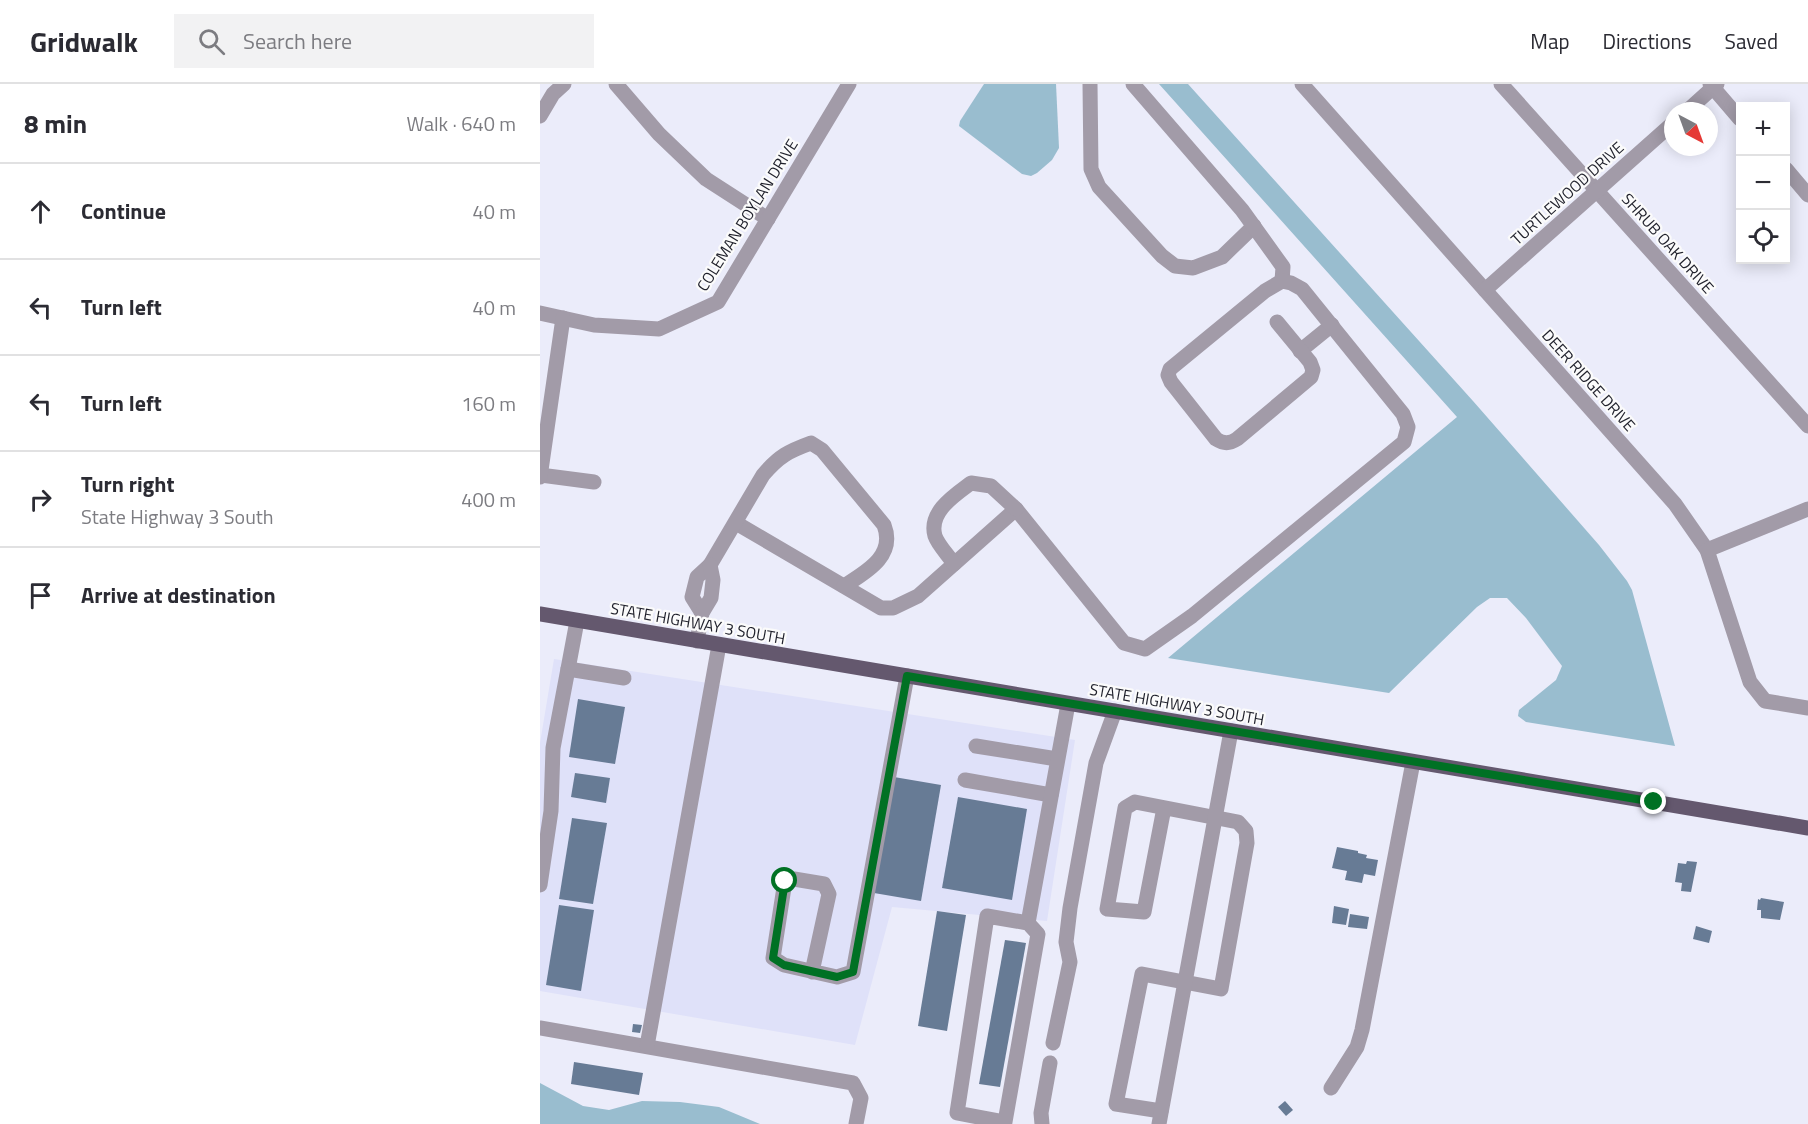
<!DOCTYPE html>
<meta charset="utf-8">
<style>
:root{--surface:#fff;--page:#f2f2f3;--text:#2b2b33;--muted:#7c7c81;--line:#e1e1e2}
body{margin:0;font-family:"Titillium Web",sans-serif;background:var(--page);color:var(--text)}
.controls{position:absolute;right:18px;top:18px;display:grid;overflow:hidden;border-radius:0px;box-shadow:0 3px 15px #0003}
.controls button{width:54px;height:54px;display:grid;place-items:center;padding:0;border:0;border-bottom:2px solid var(--line);background:var(--surface);color:var(--text);font:30px sans-serif}
.compass{position:absolute;left:1124px;top:18px;width:54px;height:54px;border-radius:50%;background:var(--surface);box-shadow:0 3px 15px #0003;rotate:139deg}
.stop{position:absolute;width:18px;height:18px;margin:-14px;border:4px solid #007124;border-radius:50%;background:#fff}
.stop.end{background:#007124;border-color:#fff;box-shadow:0 2px 6px #0008}
.list{margin:0;padding:0;list-style:none}
h2{display:flex;justify-content:space-between;align-items:center;height:78px;margin:0;padding:0 24px;font-size:26px}
h2 small{font-size:20px;font-weight:400;color:var(--muted)}
.list li{display:grid;grid-template-columns:39px 1fr auto;gap:18px;align-items:center;box-sizing:border-box;height:96px;padding:0 24px;border-top:2px solid var(--line)}
.list b{display:block;font-size:22px;white-space:nowrap}
.list p{margin:0;font-size:20px;white-space:nowrap;color:var(--muted)}
.list em{font-size:20px;font-style:normal;color:var(--muted)}
.icon{flex:none;width:33px;height:33px;fill:none;stroke:currentColor;stroke-width:2;stroke-linecap:round;stroke-linejoin:round}
.map{position:relative;flex:none;width:1268px;height:1040px;overflow:hidden}
header{display:flex;align-items:center;gap:36px;box-sizing:border-box;height:84px;padding:0 30px;background:var(--surface);border-bottom:2px solid var(--line)}
header strong{font-size:28px}
nav{display:flex;gap:33px;margin-inline-start:auto;font-size:21px}
.search{width:420px;height:54px;background:var(--page);display:flex;align-items:center;gap:15px;box-sizing:border-box;padding:0 21px;border-radius:0px;color:var(--muted);font-size:22px}
main{display:flex}
aside{flex:1;background:var(--surface)}
.map>svg:first-child{display:block}
.built{fill:#dfe1f9}
.water{fill:#99bdcf}
.building{fill:#677b95}
.lines{fill:none;stroke-linecap:round;stroke-linejoin:round}
.minor{stroke:#a29ba8;stroke-width:15}
.major{stroke:#64586e;stroke-width:15}
.route{stroke:#007124;stroke-width:8}
.labels{text-anchor:middle;dominant-baseline:central;stroke-width:4.5;stroke-linejoin:round;paint-order:stroke}
.street-label{font-size:16px;fill:#1f202b;stroke:#fbfbfb}
</style>
<header>
<strong>Gridwalk</strong>
<div class="search"><svg class="icon" aria-label="search" viewBox="0 0 24 24"><circle cx="10" cy="10" r="6"/><path d="M15 15l6 6"/></svg>Search here</div>
<nav><a>Map</a><a>Directions</a><a>Saved</a></nav>
</header>
<main>
<aside>
<h2>8 min<small>Walk · 640 m</small></h2>
<ul class="list">
<li><svg class="icon" aria-label="ahead" viewBox="0 0 24 24"><path d="M12 20V5M6 11l6-6 6 6"/></svg><div><b>Continue</b></div><em>40 m</em></li>
<li><svg class="icon" aria-label="left" viewBox="0 0 24 24"><path d="M17 20v-9H6M10 6l-5 5 5 5"/></svg><div><b>Turn left</b></div><em>40 m</em></li>
<li><svg class="icon" aria-label="left" viewBox="0 0 24 24"><path d="M17 20v-9H6M10 6l-5 5 5 5"/></svg><div><b>Turn left</b></div><em>160 m</em></li>
<li><svg class="icon" aria-label="right" viewBox="0 0 24 24"><path d="M7 20v-9h11M14 6l5 5-5 5"/></svg><div><b>Turn right</b><p>State Highway 3 South</p></div><em>400 m</em></li>
<li><svg class="icon" aria-label="arrive" viewBox="0 0 24 24"><path d="M6 21V4h12l-3 4 3 4H6"/></svg><div><b>Arrive at destination</b></div></li>
</ul>
</aside>
<div class="map">
<svg width="1268" height="1040" viewBox="0 0 1268 1040">
<rect width="100%" height="100%" fill="#ebecfa"/>
<path class="built" d="M14,575L535,656L507,837L352,823L315,961L0,907V659Z"/>
<g class="water">
<path d="M444,0H516L519,64L512,76L497,89L491,92L482,90L419,42L420,37Z"/>
<path d="M619,0H648L933,317L1059,461L1087,497L1092,506L1135,662L986,638L978,632L979,626L1016,596L1022,582L986,534L967,514H950L937,523L849,609L628,574L917,333Z"/>
<path d="M0,999L43,1022L69,1026L102,1017L140,1018L179,1023L220,1040H0Z"/>
</g>
<g class="building">
<path d="M38,615L85,623L75,680L29,673Z"/>
<path d="M35,689L70,694L66,719L31,713Z"/>
<path d="M354,693L401,701L381,817L334,809Z"/>
<path d="M418,713L487,725L472,816L402,804Z"/>
<path d="M32,734L67,739L53,820L19,815Z"/>
<path d="M797,763L818,767V769L827,771L826,774L838,776L835,792L824,790L822,799L805,796L807,787L792,784Z"/>
<path d="M1147,777L1157,778L1151,808L1141,807L1142,799L1135,798L1138,779L1146,780Z"/>
<path d="M1221,814L1244,818L1240,836L1221,834V826H1217L1218,815L1220,816Z"/>
<path d="M19,821L54,826L41,907L6,901Z"/>
<path d="M794,822L809,825L806,841L792,839Z"/>
<path d="M397,827L426,831L407,947L378,942Z"/>
<path d="M810,830L829,833L827,845L808,843Z"/>
<path d="M1156,842L1172,847L1169,859L1153,855Z"/>
<path d="M465,856L486,859L460,1003L439,1000Z"/>
<path d="M93,940L102,941L100,949L92,948Z"/>
<path d="M34,978L103,989L99,1011L31,1000Z"/>
<path d="M745,1017L753,1026L746,1032L738,1023Z"/>
</g>
<g class="lines">
<g class="minor">
<path d="M76,0L119,50L166,95L228,135"/>
<path d="M550,0L551,85L559,103L622,172L635,182L653,184L682,173L714,142"/>
<path d="M593,0L702,126L743,183L742,197"/>
<path d="M762,0L1135,420L1167,466L1210,598L1225,617L1268,624"/>
<path d="M961,0L1268,342"/>
<path d="M1170,0L1200,35"/>
<path d="M1147,27L1177,0"/>
<path d="M0,32L13,10L24,0"/>
<path d="M1246,85L1268,111"/>
<path d="M945,206L1133,39"/>
<path d="M0,229L54,241L119,245L178,218L309,0"/>
<path d="M760,267L792,241"/>
<path d="M0,391L54,398"/>
<path d="M0,393L23,234"/>
<path d="M196,439L341,524H353L378,512L476,425L584,559L605,565L652,532L864,358L868,343L863,330L762,205L751,199L742,197L725,207L630,285L628,291L631,298L676,355C684,360 689,360 697,355L771,293L773,286L770,278L737,238"/>
<path d="M1167,466L1268,425"/>
<path d="M414,480C409,472 398,461 395,452C388,428 415,411 431,399L451,402L476,425"/>
<path d="M162,529L152,513L157,493L170,481L223,391C239,372 249,367 271,359L282,366L344,441C356,472 326,488 304,502"/>
<path d="M37,537L28,585L84,594"/>
<path d="M157,557L162,529L171,514L173,496L170,481"/>
<path d="M436,662L517,675"/>
<path d="M425,696L511,711"/>
<path d="M0,801L11,727L13,664L28,585"/>
<path d="M488,839L498,850L465,1038L417,1029L447,832L488,839L528,620"/>
<path d="M272,888L289,810L284,800L254,795L245,797L233,874L244,881L297,893L313,888L367,592"/>
<path d="M0,944L313,999L321,1014L316,1040"/>
<path d="M513,959L530,878L526,858L530,824L556,679L575,627"/>
<path d="M107,962L179,561"/>
<path d="M791,1004L817,963L822,946L873,678"/>
<path d="M621,1027L576,1020L602,890L681,905L707,759L706,747L698,738L595,718L585,724L567,825L604,828L624,724"/>
<path d="M502,1040L501,1029L510,979"/>
<path d="M619,1040L691,647"/>
</g>
<path class="major" d="M0,530L1268,744"/>
</g>
<g class="lines">
<path class="route" d="M245,797L233,874L244,881L297,893L313,888L367,592L1114,718"/>
</g>
<g class="labels">
<g class="street-label">
<text transform="translate(1027 109) rotate(-42)">TURTLEWOOD DRIVE</text>
<text transform="translate(207 131) rotate(-58)">COLEMAN BOYLAN DRIVE</text>
<text transform="translate(1128 159) rotate(48)">SHRUB OAK DRIVE</text>
<text transform="translate(1049 296) rotate(48)">DEER RIDGE DRIVE</text>
<text transform="translate(158 539) rotate(10)">STATE HIGHWAY 3 SOUTH</text>
<text transform="translate(637 620) rotate(10)">STATE HIGHWAY 3 SOUTH</text>
</g>
</g>
</svg>
<div class="controls">
<button>+</button>
<button>−</button>
<button><svg class="icon" aria-label="locate" viewBox="0 0 24 24"><circle cx="12" cy="12" r="6"/><path d="M12 2v4M12 18v4M2 12h4M18 12h4"/></svg></button>
</div>
<svg class="compass" viewBox="-18 -18 36 36"><path d="M0-13l5 13h-10z" fill="#e53935"/><path d="M0 13l5-13h-10z" fill="#7c7c81"/></svg>
<div class="stop" style="left:245px;top:797px"></div>
<div class="stop end" style="left:1114px;top:718px"></div>
</div>
</main>
